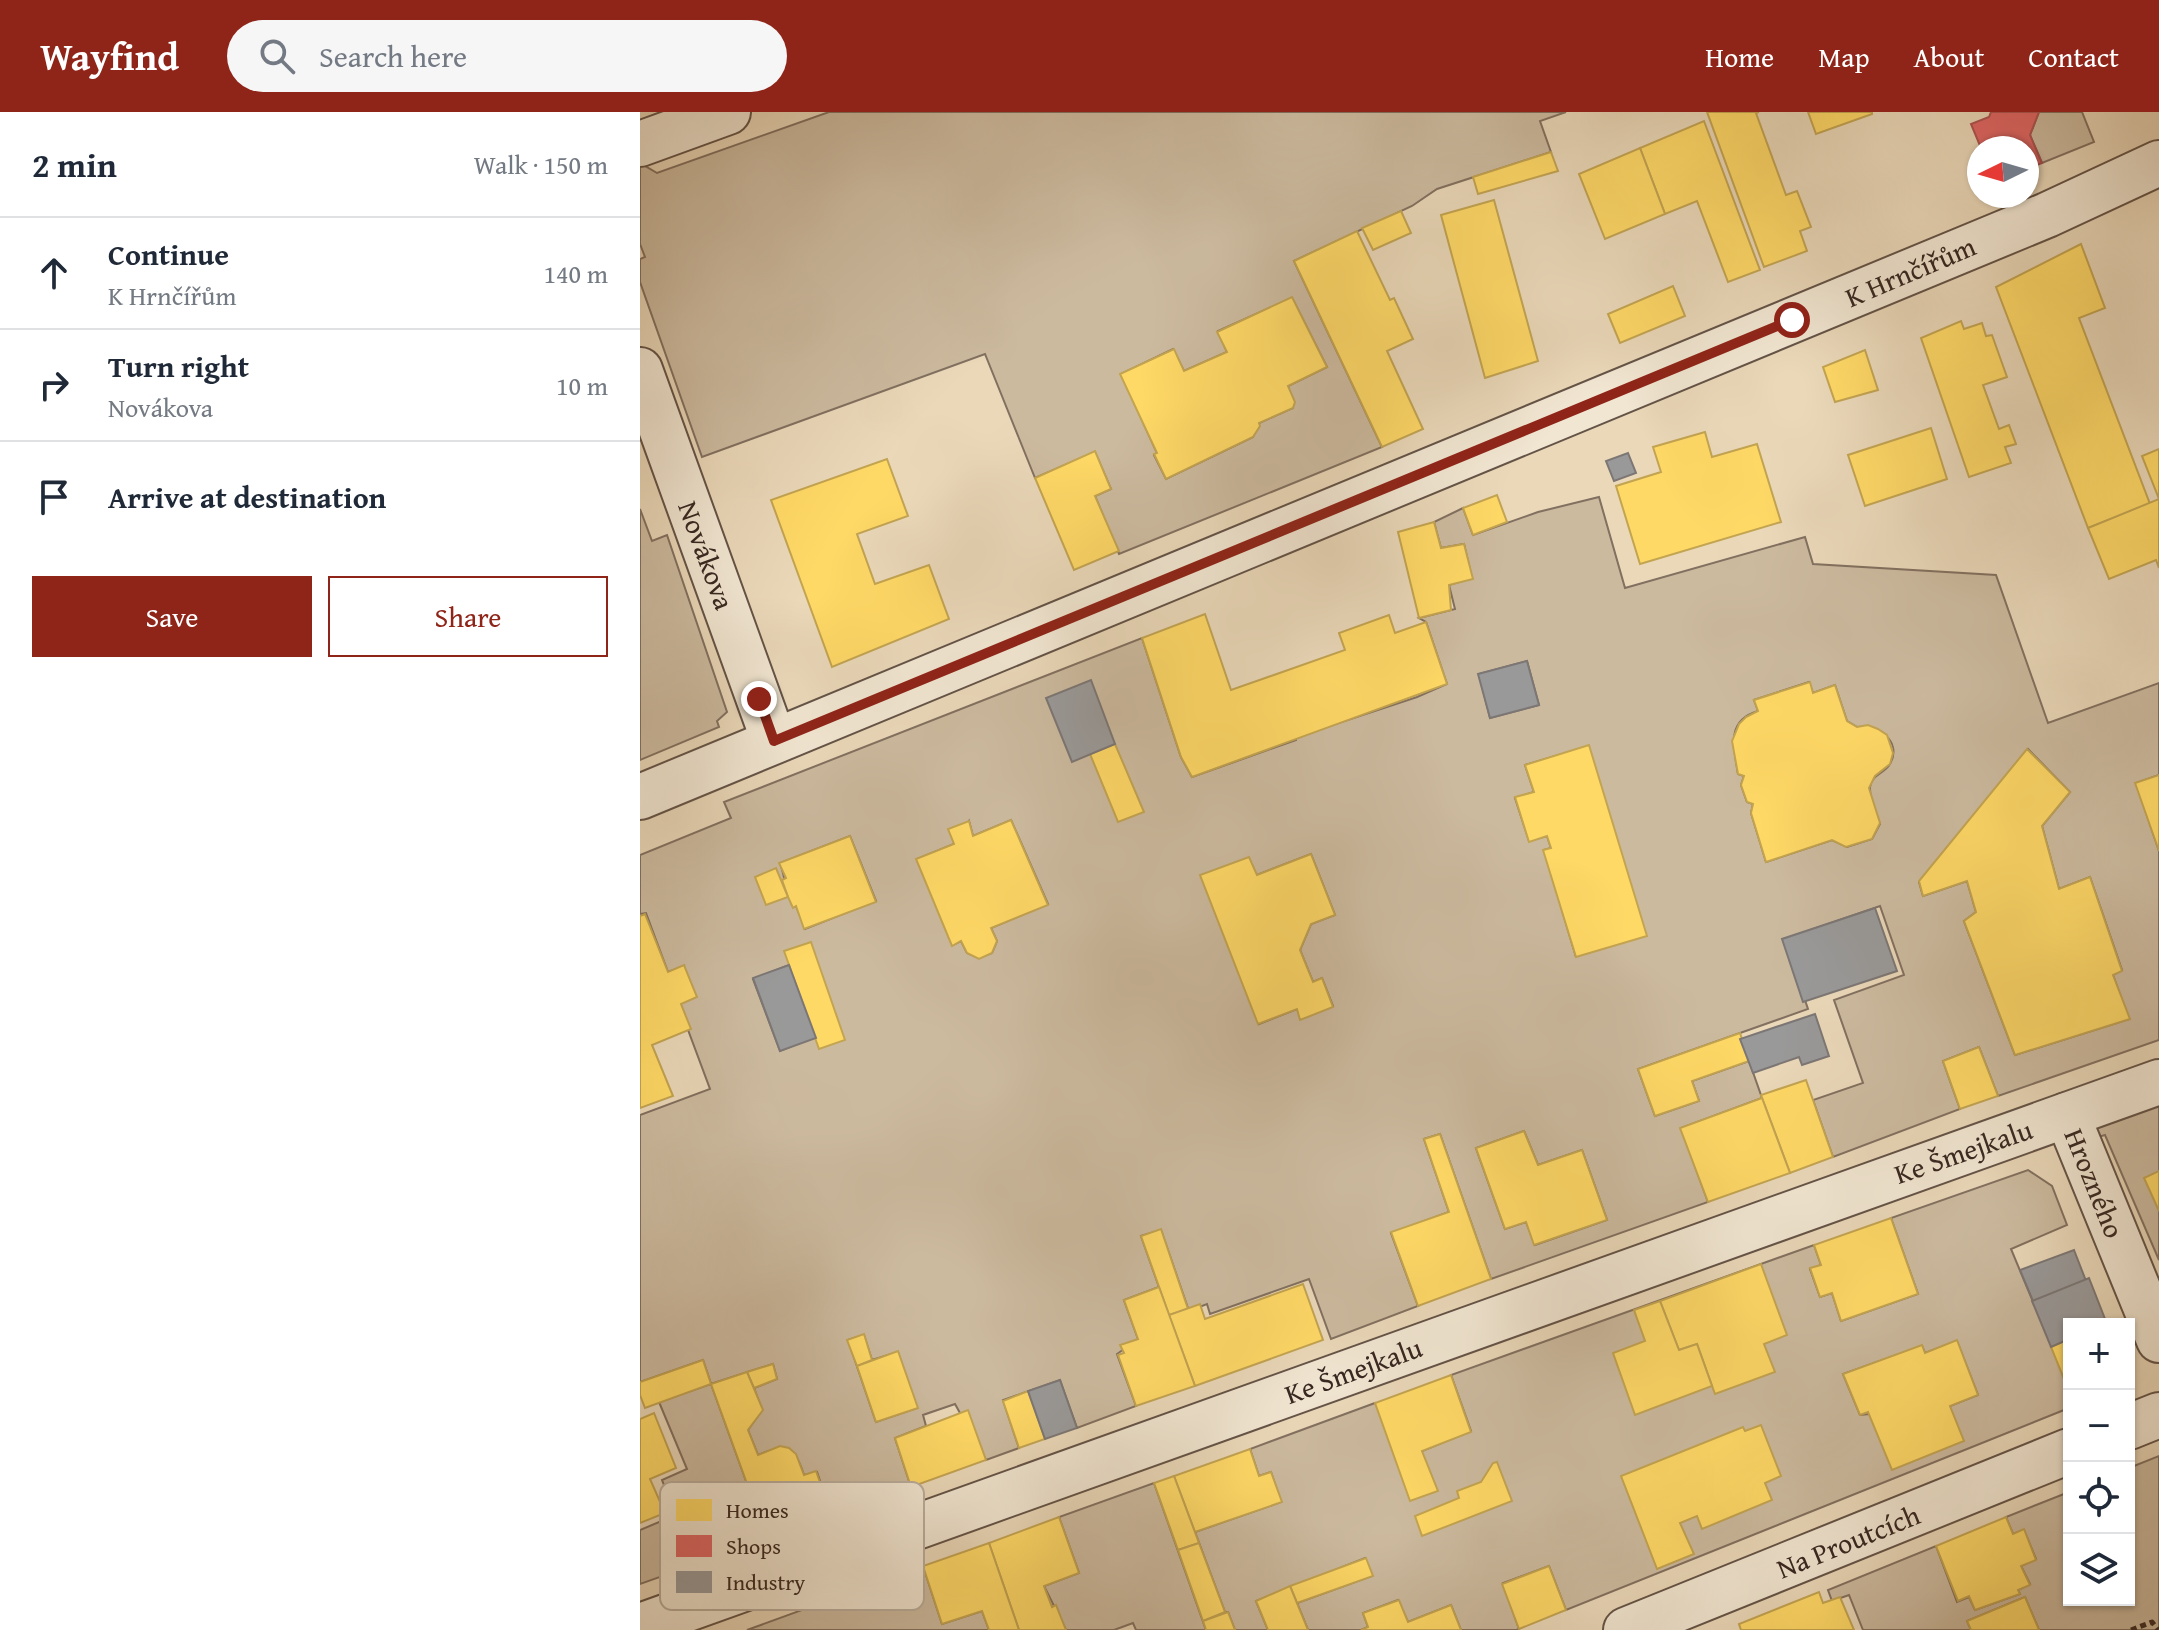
<!DOCTYPE html>
<meta charset="utf-8">
<style>
:root{--surface:#fff;--page:#f6f6f7;--text:#1f2937;--muted:#747a83;--line:#e0e1e3;--accent:#8f2418}
body{margin:0;font-family:"Gentium Book Plus",serif;background:var(--page);color:var(--text)}
.controls{position:absolute;right:24px;bottom:24px;display:grid;overflow:hidden;border-radius:0px;box-shadow:0 2px 6px #0004}
.controls button{width:72px;height:72px;display:grid;place-items:center;padding:0;border:0;border-bottom:2px solid var(--line);background:var(--surface);color:var(--text);font:40px sans-serif}
.compass{position:absolute;left:1327px;top:24px;width:72px;height:72px;border-radius:50%;background:var(--surface);box-shadow:0 2px 6px #0004;rotate:265deg}
.stop{position:absolute;width:24px;height:24px;margin:-18px;border:6px solid #8f2418;border-radius:50%;background:#fff}
.stop.end{background:#8f2418;border-color:#fff;box-shadow:0 2px 8px #0008}
.list{margin:0;padding:0;list-style:none}
h2{display:flex;justify-content:space-between;align-items:center;height:104px;margin:0;padding:0 32px;font-size:34px}
h2 small{font-size:26px;font-weight:400;color:var(--muted)}
.list li{display:grid;grid-template-columns:52px 1fr auto;gap:24px;align-items:center;box-sizing:border-box;height:112px;padding:0 32px;border-top:2px solid var(--line)}
.list b{display:block;font-size:30px;white-space:nowrap}
.list p{margin:0;font-size:26px;white-space:nowrap;color:var(--muted)}
.list em{font-size:26px;font-style:normal;color:var(--muted)}
.actions{display:flex;gap:16px;padding:24px 32px}
.actions a{flex:1;padding:18px 0;border:2px solid var(--accent);border-radius:0px;text-align:center;font-size:28px;color:var(--accent)}
.actions .main{background:var(--accent);color:#fff}
.icon{flex:none;width:44px;height:44px;fill:none;stroke:currentColor;stroke-width:2;stroke-linecap:round;stroke-linejoin:round}
.map{position:relative;flex:none;width:1519px;height:1518px;overflow:hidden}
header{display:flex;align-items:center;gap:48px;box-sizing:border-box;height:112px;padding:0 40px;background:var(--accent);color:#fff}
header strong{font-size:38px}
nav{display:flex;gap:44px;margin-inline-start:auto;font-size:28px}
.search{width:560px;height:72px;background:var(--page);display:flex;align-items:center;gap:20px;box-sizing:border-box;padding:0 28px;border-radius:44px;color:var(--muted);font-size:30px}
main{display:flex}
aside{flex:1;background:var(--surface)}
.map>svg:first-child{display:block}
.green{fill:#ccba9f;stroke:#827060;stroke-width:2;fill-rule:evenodd}
.homes{fill:#ffd966;stroke:#c3a451;stroke-width:2}
.shops{fill:#e06666;stroke:#ad5351;stroke-width:2}
.industry{fill:#999;stroke:#7c7775;stroke-width:2}
.lines{fill:none;stroke-linecap:round;stroke-linejoin:round}
.minor-casing{stroke:#645347;stroke-width:48}
.path{stroke:#372721;stroke-width:5;stroke-dasharray:6 4;stroke-linecap:butt}
.minor{stroke:#f1e6d2;stroke-width:44}
.route{stroke:#8f2418;stroke-width:10}
.labels{text-anchor:middle;dominant-baseline:central;stroke-width:8;stroke-linejoin:round;paint-order:stroke}
.street-label{font-size:28px;fill:#372721;stroke:#f1e6d2}
.key{fill:#f1e6d2;stroke:#b9ad9d;stroke-width:2}
.key-label{font-size:22px;fill:#372721}
</style>
<header>
<strong>Wayfind</strong>
<div class="search"><svg class="icon" aria-label="search" viewBox="0 0 24 24"><circle cx="10" cy="10" r="6"/><path d="M15 15l6 6"/></svg>Search here</div>
<nav><a>Home</a><a>Map</a><a>About</a><a>Contact</a></nav>
</header>
<main>
<aside>
<h2>2 min<small>Walk · 150 m</small></h2>
<ul class="list">
<li><svg class="icon" aria-label="ahead" viewBox="0 0 24 24"><path d="M12 20V5M6 11l6-6 6 6"/></svg><div><b>Continue</b><p>K Hrnčířům</p></div><em>140 m</em></li>
<li><svg class="icon" aria-label="right" viewBox="0 0 24 24"><path d="M7 20v-9h11M14 6l5 5-5 5"/></svg><div><b>Turn right</b><p>Novákova</p></div><em>10 m</em></li>
<li><svg class="icon" aria-label="arrive" viewBox="0 0 24 24"><path d="M6 21V4h12l-3 4 3 4H6"/></svg><div><b>Arrive at destination</b></div></li>
</ul>
<div class="actions"><a class="main">Save</a><a>Share</a></div>
</aside>
<div class="map">
<svg width="1519" height="1518" viewBox="0 0 1519 1518">
<rect width="100%" height="100%" fill="#ead8b9"/>
<filter id="stains"><feTurbulence type="fractalNoise" baseFrequency=".0025" numOctaves="4"/><feColorMatrix values="0 0 0 0 .2 0 0 0 0 .09 0 0 0 0 .02 0 0 0 .5 -.17"/></filter>
<radialGradient id="worn" r=".72"><stop offset=".6" stop-color="#630" stop-opacity="0"/><stop offset="1" stop-color="#630" stop-opacity=".3"/></radialGradient>
<g class="green">
<path d="M189,0H926L900,9L911,40L797,77L772,94L654,149L742,335L479,442L455,384L471,377L455,340L395,366L345,242L62,345L0,170V147L5,145L0,132V51L17,61ZM652,186L687,255L648,274L653,296L619,311L613,325L526,367L514,343L517,341L481,262L533,237L544,259L587,240L578,219Z"/>
<path d="M1399,0H1442L1454,30L1402,51L1390,23Z"/>
<path d="M959,385L985,476L1165,425L1173,452L1356,463L1408,611L1519,571V663L1496,671L1519,739V928L1358,984L1339,935L1303,949L1320,997L1193,1045L1173,988L1223,971L1194,888L1264,863L1240,794L1144,827L1168,897L998,957L1015,1004L1059,989L1052,969L1109,949L1122,986L1041,1016L1068,1090L851,1167L800,1022L784,1027L809,1100L751,1121L778,1194L691,1227L669,1167L570,1202L567,1192L549,1199L521,1118L501,1124L519,1175L484,1188L498,1227L477,1242L496,1294L437,1316L420,1268L363,1288L379,1336L346,1348L315,1292L283,1303L286,1314L255,1326L271,1375L192,1404L177,1360L164,1363C153,1332 148,1331 118,1343L108,1318L122,1298L114,1276L137,1267L133,1252L71,1272L127,1427L0,1472V1418L36,1403L22,1368L47,1357L19,1290L71,1272L63,1248L0,1270V1003L70,977L38,891L44,854L28,860L6,801L0,802V743L91,706L84,690L502,526L541,645L552,665L656,628V625L777,585L807,572L786,510L779,506L815,497L809,473L832,466L824,432L801,436L794,410L823,396L833,423L898,400ZM887,549L899,593L850,606L839,562ZM1169,570L1173,581L1195,573L1207,609L1217,615C1237,612 1263,629 1250,652C1244,662 1232,662 1230,675C1229,685 1237,702 1240,712L1232,727L1207,735L1192,728L1126,750L1111,701L1113,692L1107,690L1101,673L1104,664L1098,662C1094,636 1085,609 1118,599L1114,588ZM949,634L936,845L904,738L911,736L907,724L889,729L875,686L894,680L885,653ZM1388,637L1430,680L1402,714L1419,777L1450,765L1482,858L1473,863L1489,907L1375,943L1324,809L1336,800L1327,769L1283,784L1279,770ZM371,708L408,792L351,816L357,829L352,841L339,846L327,841L321,829L313,833L277,747L314,732L329,709L333,724ZM210,724L236,789L165,817L156,794L153,795C146,781 145,765 140,751ZM671,742L695,803L671,812L660,838L673,870L682,866L693,894L661,907L657,897L619,912L617,763ZM149,853L175,925L140,939L113,867ZM884,1019L898,1053L942,1038L967,1108L895,1133L886,1110L865,1117L836,1036ZM224,1223L232,1248L258,1240L277,1296L236,1310L208,1228Z"/>
<path d="M0,397L12,429L27,423L87,600L77,609L79,615L0,648Z"/>
<path d="M1519,990V1148L1465,1023L1458,1025L1449,1038L1457,1005Z"/>
<path d="M1388,1058L1412,1074L1427,1113L1371,1137L1429,1276V1296L926,1498L909,1454L863,1471L879,1517L876,1518H821L811,1493L768,1510L758,1488L723,1501L728,1515L721,1518H668L657,1491L732,1464L725,1446L616,1489L628,1518H595L588,1500H585L555,1420L641,1390L631,1360L619,1364L610,1337L735,1291L782,1339L831,1319L811,1263L1174,1133L1181,1153L1170,1157L1180,1185L1192,1181L1201,1209L1278,1182L1251,1106ZM1317,1229L1338,1283L1310,1294L1220,1303L1203,1262L1282,1234L1285,1241Z"/>
<path d="M1519,1344V1518H1399L1385,1485L1327,1509L1331,1518H1223L1209,1483L1192,1489L1188,1478L1296,1434L1317,1490L1329,1485L1335,1498L1380,1482L1378,1478L1390,1472L1381,1454L1396,1447L1384,1418L1373,1422L1366,1405L1429,1380V1488H1489V1356Z"/>
<path d="M514,1371L566,1518H496L493,1511L474,1518H426L404,1474L439,1461L419,1405Z"/>
<path d="M283,1454L302,1512L342,1499L349,1518H107Z"/>
</g>
<g class="homes">
<path d="M1067,0H1119L1116,1L1146,83L1157,79L1171,115L1160,119L1167,139L1124,155Z"/>
<path d="M1168,0H1232V2L1176,22Z"/>
<path d="M1064,9L1120,158L1088,170L1057,89L1025,102L1000,36Z"/>
<path d="M1000,36L1025,102L965,127L939,62Z"/>
<path d="M911,40L918,59L838,82L833,65Z"/>
<path d="M854,88L898,249L845,266L801,103Z"/>
<path d="M761,99L771,121L733,138L722,116Z"/>
<path d="M717,119L750,188L754,186L773,227L747,239L783,317L742,335L654,149Z"/>
<path d="M1441,132L1465,196L1439,206L1510,392L1448,416L1356,175Z"/>
<path d="M1033,174L1045,204L980,231L968,202Z"/>
<path d="M652,185L687,255L648,274L655,290L653,296L619,311L620,314L613,325L526,367L514,342L517,341L480,262L534,237L544,259L587,240L577,220Z"/>
<path d="M1321,209L1324,217L1342,211L1346,224L1352,223L1367,265L1343,273L1359,317L1369,313L1376,332L1365,335L1371,351L1329,365L1281,226Z"/>
<path d="M1225,238L1238,278L1195,290L1183,255Z"/>
<path d="M1291,316L1307,367L1225,394L1208,343Z"/>
<path d="M1065,320L1072,345L1117,332L1141,410L1000,452L976,374L1021,360L1013,335Z"/>
<path d="M1519,337V387L1502,344Z"/>
<path d="M455,339L471,377L455,384L479,439L434,458L395,366Z"/>
<path d="M247,347L268,404L217,422L235,472L289,453L309,507L192,555L131,388Z"/>
<path d="M857,383L867,410L833,423L823,396Z"/>
<path d="M1519,387V456L1516,448L1469,467L1448,416Z"/>
<path d="M794,410L801,436L824,432L833,467L809,473L811,498L779,506L758,420Z"/>
<path d="M565,502L591,578L705,538L699,521L749,503L755,521L786,510L807,572L552,665L541,645L502,526Z"/>
<path d="M1170,570L1173,581L1195,573L1207,609L1217,615L1228,613L1238,617L1247,623L1253,641L1250,652L1235,664L1229,676L1240,711L1232,727L1206,735L1192,728L1126,750L1111,701L1113,692L1107,690L1101,673L1104,664L1098,662L1092,629L1099,612L1106,605L1118,599L1114,588Z"/>
<path d="M475,632L504,700L478,710L450,642Z"/>
<path d="M949,633L1007,824L936,845L903,738L911,736L907,724L889,730L875,685L894,680L885,653Z"/>
<path d="M1387,637L1430,680L1402,714L1419,777L1450,765L1482,859L1473,863L1490,907L1375,943L1324,809L1336,800L1327,769L1283,784L1279,769Z"/>
<path d="M1519,663V739L1495,671Z"/>
<path d="M371,708L408,793L351,816L357,829L352,841L339,847L327,841L321,829L312,834L276,747L314,732L308,717L329,709L333,724Z"/>
<path d="M210,724L236,790L164,817L156,794L153,796L148,785L142,768L146,766L139,751Z"/>
<path d="M671,742L695,803L671,812L660,838L673,870L682,866L693,895L660,908L657,897L618,912L560,763L609,745L617,763Z"/>
<path d="M136,756L148,785L126,793L115,765Z"/>
<path d="M5,802L28,860L44,853L57,885L41,892L51,917L12,933L33,984L0,996V804Z"/>
<path d="M171,830L205,928L179,937L144,839Z"/>
<path d="M1100,921L1109,949L1052,969L1059,989L1015,1004L998,957Z"/>
<path d="M1339,935L1358,984L1320,997L1303,949Z"/>
<path d="M1166,968L1193,1045L1150,1061L1121,983Z"/>
<path d="M1122,986L1150,1061L1068,1090L1040,1016Z"/>
<path d="M884,1019L898,1053L942,1038L967,1108L894,1133L886,1110L865,1117L836,1036Z"/>
<path d="M800,1022L851,1167L778,1194L751,1120L809,1100L784,1027Z"/>
<path d="M1519,1059V1099L1504,1066Z"/>
<path d="M1251,1106L1278,1182L1201,1209L1192,1181L1180,1185L1170,1156L1181,1153L1174,1133Z"/>
<path d="M521,1117L548,1197L529,1203L501,1124Z"/>
<path d="M1121,1152L1147,1223L1124,1232L1135,1260L1075,1282L1057,1232L1039,1238L1020,1189Z"/>
<path d="M663,1172L683,1228L555,1274L529,1203L560,1192L565,1207Z"/>
<path d="M519,1175L555,1274L496,1294L478,1243L484,1241L480,1233L498,1227L484,1188Z"/>
<path d="M1020,1189L1039,1238L1057,1232L1072,1274L995,1303L973,1241L1005,1229L994,1198Z"/>
<path d="M224,1222L232,1248L217,1254L207,1228Z"/>
<path d="M1429,1227V1276L1428,1277L1411,1235Z"/>
<path d="M1317,1228L1338,1283L1310,1294L1324,1329L1252,1358L1228,1300L1220,1303L1203,1262L1282,1233L1285,1241Z"/>
<path d="M258,1239L278,1296L236,1310L217,1254Z"/>
<path d="M63,1248L71,1272L5,1296L0,1283V1270Z"/>
<path d="M133,1252L137,1267L114,1276L107,1260Z"/>
<path d="M107,1260L123,1298L108,1318L118,1343L140,1334L149,1336L156,1342L164,1363L176,1359L192,1404L127,1427L71,1272Z"/>
<path d="M811,1263L831,1320L782,1339L798,1379L770,1389L735,1291Z"/>
<path d="M388,1279L405,1327L379,1336L363,1289Z"/>
<path d="M328,1298L346,1348L271,1375L255,1326Z"/>
<path d="M14,1301L36,1356L10,1367L25,1401L0,1411V1307Z"/>
<path d="M1121,1313L1141,1364L1125,1371L1132,1388L1062,1417L1057,1404L1040,1411L1054,1442L1017,1457L981,1364L1103,1315L1105,1319Z"/>
<path d="M610,1337L619,1364L631,1360L642,1390L555,1420L534,1364Z"/>
<path d="M857,1350L872,1389L782,1424L775,1404L819,1386L817,1379L841,1370L853,1351Z"/>
<path d="M534,1364L559,1431L538,1438L514,1371Z"/>
<path d="M419,1405L439,1461L404,1474L412,1495L416,1493L426,1518H379L349,1431Z"/>
<path d="M1366,1405L1373,1422L1384,1417L1396,1448L1381,1454L1390,1473L1378,1478L1380,1482L1335,1498L1329,1484L1318,1489L1296,1434Z"/>
<path d="M349,1431L379,1518H349L342,1499L302,1512L283,1454Z"/>
<path d="M559,1431L585,1500L563,1509L538,1438Z"/>
<path d="M726,1446L733,1464L657,1491L650,1474Z"/>
<path d="M909,1454L926,1498L879,1517L862,1472Z"/>
<path d="M650,1474L668,1518H628L616,1489Z"/>
<path d="M1179,1480L1183,1491L1200,1485L1214,1518H1101L1099,1512Z"/>
<path d="M1385,1485L1399,1518H1331L1327,1509Z"/>
<path d="M759,1488L768,1510L811,1493L821,1518H721L728,1515L723,1501Z"/>
<path d="M588,1500L595,1518H566L563,1509Z"/>
</g>
<path class="shops" d="M1351,0H1399L1390,23L1402,51L1387,57V36H1341L1331,12L1349,5Z"/>
<g class="industry">
<path d="M988,341L996,361L974,369L966,349Z"/>
<path d="M887,549L899,593L850,606L838,562Z"/>
<path d="M451,568L475,632L432,650L406,586Z"/>
<path d="M1235,796L1257,859L1163,890L1142,827Z"/>
<path d="M149,853L176,926L140,939L113,866Z"/>
<path d="M1175,902L1189,944L1162,953L1159,945L1113,961L1100,927Z"/>
<path d="M1434,1138L1446,1169L1393,1189L1380,1158Z"/>
<path d="M1449,1166L1467,1212H1429V1227L1411,1235L1392,1189Z"/>
<path d="M420,1268L437,1316L405,1327L388,1279Z"/>
</g>
<g class="lines">
<g class="minor-casing">
<g id="minor">
<path d="M0,32L88,0"/>
<path d="M0,258L134,629"/>
<path d="M0,685L1407,103L1519,51"/>
<path d="M1427,1003L1519,1228"/>
<path d="M1489,1315L1519,1303"/>
<path d="M0,1514L1519,970"/>
<path d="M986,1518L1429,1339"/>
</g>
</g>
<path class="path" d="M1491,1518L1512,1510L1518,1518"/>
<use href="#minor" class="minor"/>
</g>
<g class="lines">
<path class="route" d="M119,587L134,629L1152,208"/>
</g>
<g class="labels">
<g class="street-label">
<text transform="translate(1270 159) rotate(-23)">K Hrnčířům</text>
<text transform="translate(67 443) rotate(70)">Novákova</text>
<text transform="translate(1323 1039) rotate(-19)">Ke Šmejkalu</text>
<text transform="translate(1455 1071) rotate(68)">Hrozného</text>
<text transform="translate(713 1258) rotate(-20)">Ke Šmejkalu</text>
<text transform="translate(1208 1429) rotate(-22)">Na Proutcích</text>
</g>
</g>
<rect x="20" y="1370" width="264" height="128" rx="12" class="key"/>
<rect x="36" y="1387" width="36" height="22" fill="#ffd966"/>
<rect x="36" y="1423" width="36" height="22" fill="#e06666"/>
<rect x="36" y="1459" width="36" height="22" fill="#999"/>
<g class="key-label">
<text x="86" y="1406">Homes</text>
<text x="86" y="1442">Shops</text>
<text x="86" y="1478">Industry</text>
</g>
<rect width="100%" height="100%" filter="url(#stains)"/>
<rect width="100%" height="100%" fill="url(#worn)"/>
</svg>
<div class="controls">
<button>+</button>
<button>−</button>
<button><svg class="icon" aria-label="locate" viewBox="0 0 24 24"><circle cx="12" cy="12" r="6"/><path d="M12 2v4M12 18v4M2 12h4M18 12h4"/></svg></button>
<button><svg class="icon" aria-label="layers" viewBox="0 0 24 24"><path d="M12 4l9 5-9 5-9-5zM3 14l9 5 9-5"/></svg></button>
</div>
<svg class="compass" viewBox="-18 -18 36 36"><path d="M0-13l5 13h-10z" fill="#e53935"/><path d="M0 13l5-13h-10z" fill="#747a83"/></svg>
<div class="stop" style="left:1152px;top:208px"></div>
<div class="stop end" style="left:119px;top:587px"></div>
</div>
</main>
